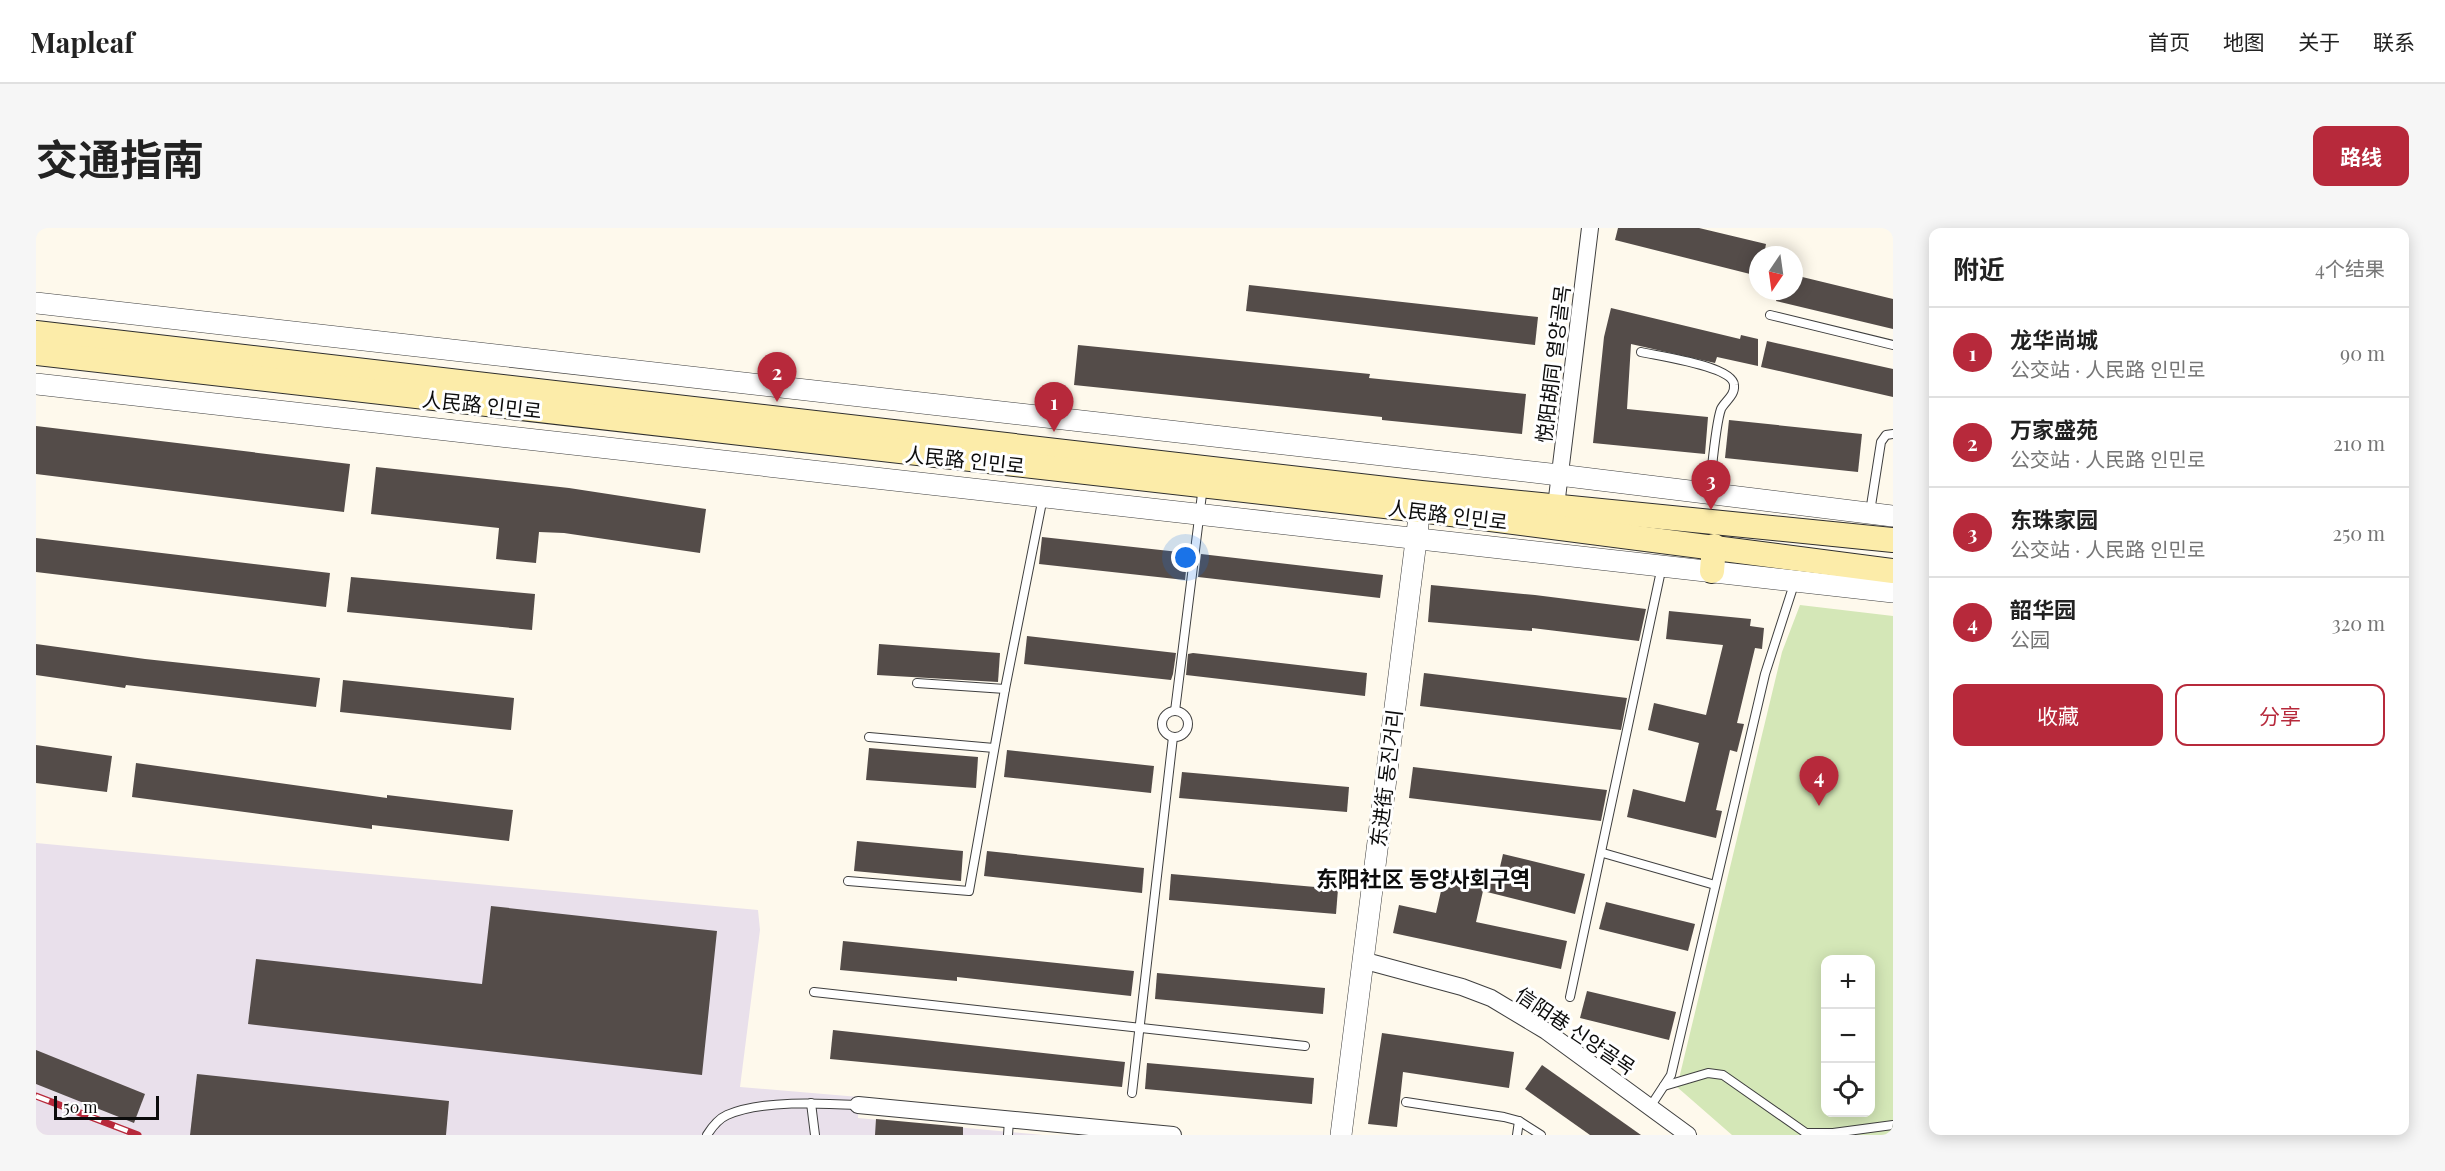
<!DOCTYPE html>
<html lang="zh">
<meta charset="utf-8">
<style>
:root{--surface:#fff;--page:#f6f6f6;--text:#222;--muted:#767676;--line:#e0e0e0;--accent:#b7293b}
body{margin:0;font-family:"Playfair Display","Noto Sans SC","Noto Sans KR",serif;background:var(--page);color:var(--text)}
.controls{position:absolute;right:18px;bottom:18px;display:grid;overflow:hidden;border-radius:12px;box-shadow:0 3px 15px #0003}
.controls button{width:54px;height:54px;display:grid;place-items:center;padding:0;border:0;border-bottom:2px solid var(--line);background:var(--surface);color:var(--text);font:30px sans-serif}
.compass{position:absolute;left:1713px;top:18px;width:54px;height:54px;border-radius:50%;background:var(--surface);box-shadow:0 3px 15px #0003;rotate:193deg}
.scale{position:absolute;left:18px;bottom:15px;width:105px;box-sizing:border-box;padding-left:6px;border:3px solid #0c0c0c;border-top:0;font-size:16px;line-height:21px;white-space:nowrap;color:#0c0c0c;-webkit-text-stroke:4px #fff;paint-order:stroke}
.you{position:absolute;left:1150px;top:330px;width:21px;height:21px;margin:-15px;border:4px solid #fff;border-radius:50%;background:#1a73e8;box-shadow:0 0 0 9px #1a73e833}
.badge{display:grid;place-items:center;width:39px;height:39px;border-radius:50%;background:var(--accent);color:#fff;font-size:20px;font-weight:700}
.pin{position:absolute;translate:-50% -50px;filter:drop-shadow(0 2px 3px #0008)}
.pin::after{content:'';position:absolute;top:32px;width:21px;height:18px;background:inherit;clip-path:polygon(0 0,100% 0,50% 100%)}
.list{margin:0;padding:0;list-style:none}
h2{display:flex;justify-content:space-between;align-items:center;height:78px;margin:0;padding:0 24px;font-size:26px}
h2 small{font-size:20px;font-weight:400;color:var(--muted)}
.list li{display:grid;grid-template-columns:39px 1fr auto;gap:18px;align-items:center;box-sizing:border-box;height:90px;padding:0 24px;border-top:2px solid var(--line)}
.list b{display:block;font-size:22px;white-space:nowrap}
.list p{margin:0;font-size:20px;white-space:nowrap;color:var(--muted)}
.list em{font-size:20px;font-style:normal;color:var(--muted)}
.actions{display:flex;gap:12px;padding:18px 24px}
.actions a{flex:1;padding:14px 0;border:2px solid var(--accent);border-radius:12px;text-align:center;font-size:21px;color:var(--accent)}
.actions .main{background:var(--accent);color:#fff}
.icon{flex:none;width:33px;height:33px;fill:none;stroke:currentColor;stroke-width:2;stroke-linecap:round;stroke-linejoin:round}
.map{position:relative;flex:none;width:1857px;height:907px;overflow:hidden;border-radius:12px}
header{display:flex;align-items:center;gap:36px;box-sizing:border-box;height:84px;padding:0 30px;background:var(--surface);border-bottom:2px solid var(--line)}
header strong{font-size:28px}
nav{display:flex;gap:33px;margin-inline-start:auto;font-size:21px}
.intro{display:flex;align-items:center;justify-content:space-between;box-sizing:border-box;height:144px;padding:0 36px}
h1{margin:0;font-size:42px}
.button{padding:15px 27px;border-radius:12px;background:var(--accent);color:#fff;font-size:21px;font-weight:700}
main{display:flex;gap:36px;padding:0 36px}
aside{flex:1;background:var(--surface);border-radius:12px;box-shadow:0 3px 15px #0003}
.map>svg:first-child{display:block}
.industrial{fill:#e9e0eb}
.green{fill:#d4e7b7;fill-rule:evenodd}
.building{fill:#544c49}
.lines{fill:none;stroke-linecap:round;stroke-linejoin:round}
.service-casing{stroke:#3f3f3f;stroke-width:10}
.minor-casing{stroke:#3f3f3f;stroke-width:18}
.tertiary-casing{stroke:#3f3f3f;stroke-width:22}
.secondary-casing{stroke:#2e2e2e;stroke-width:26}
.service{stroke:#fff;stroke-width:8}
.minor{stroke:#fff;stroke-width:16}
.tertiary{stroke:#fff;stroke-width:21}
.secondary{stroke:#fceca9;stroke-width:24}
.rail-casing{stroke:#b7293b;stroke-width:7}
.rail{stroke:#fff;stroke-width:4.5;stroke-dasharray:14;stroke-linecap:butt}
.labels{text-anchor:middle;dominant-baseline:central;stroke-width:6;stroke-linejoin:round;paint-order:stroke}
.street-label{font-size:20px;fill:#0c0c0c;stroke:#fff}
.quarter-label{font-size:22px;font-weight:bold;fill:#0c0c0c;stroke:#fff}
</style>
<header>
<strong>Mapleaf</strong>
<nav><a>首页</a><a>地图</a><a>关于</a><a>联系</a></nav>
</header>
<div class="intro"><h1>交通指南</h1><a class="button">路线</a></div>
<main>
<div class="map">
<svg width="1857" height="907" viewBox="0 0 1857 907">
<rect width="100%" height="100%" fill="#fef9ec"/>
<path class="industrial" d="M0,615L722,682L724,702L704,859L823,869L822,890L1007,907H0Z"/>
<path class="green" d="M1764,377L1857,388V907H1696L1641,859L1746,424ZM1790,732H1834V884H1790Z"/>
<g class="building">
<path d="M1582,0H1663L1730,16L1728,27H1722V48L1579,12Z"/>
<path d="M1758,47L1857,71V101L1740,73L1743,63H1758Z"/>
<path d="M1213,57L1502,89L1499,117L1210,83Z"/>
<path d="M1575,80L1704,111L1705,107L1722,111V138L1681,129L1679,135L1595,116L1591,181L1672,189L1669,226L1557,215L1568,109Z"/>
<path d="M1731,113L1857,141V169L1725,139Z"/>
<path d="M1042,117L1334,146L1333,150L1490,166L1486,206L1346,192V189L1038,157Z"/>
<path d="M1693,192L1826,206L1822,244L1689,230Z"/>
<path d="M0,198L314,236L308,284L0,246Z"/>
<path d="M340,239L533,260L670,281L664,325L528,305L503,304L500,335L460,331L463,300L335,286Z"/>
<path d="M1006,309L1152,325L1149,352L1003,336Z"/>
<path d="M0,310L294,345L290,379L0,344Z"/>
<path d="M1165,326L1347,347L1344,370L1162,349Z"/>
<path d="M315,349L499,366L496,402L311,384Z"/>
<path d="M1395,357L1499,367L1610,381L1603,413L1496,400V403L1392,394Z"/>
<path d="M1633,383L1715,391L1714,398L1728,400L1726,421L1719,420L1701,495L1708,496L1701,524L1694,522L1680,582L1686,583L1680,610L1591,589L1597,561L1649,574L1663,515L1612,502L1618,475L1670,487L1687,417L1630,411Z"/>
<path d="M991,408L1140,425L1137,446L1135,452L988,436Z"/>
<path d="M0,416L109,431L284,450L280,479L90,457L89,460L0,447Z"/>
<path d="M843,416L964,425L962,454L841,447Z"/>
<path d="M1157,425L1331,445L1329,468L1150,447L1152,426Z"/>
<path d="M1388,445L1591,470L1585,502L1384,478Z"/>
<path d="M307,452L478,470L475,502L304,484Z"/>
<path d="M0,517L76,528L71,564L0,555Z"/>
<path d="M833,520L942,529L940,560L830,552Z"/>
<path d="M971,522L1118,538L1115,565L968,549Z"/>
<path d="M100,535L351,570V567L477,582L473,613L336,597V601L96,569Z"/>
<path d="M1377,539L1571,562L1565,593L1373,570Z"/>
<path d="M1146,544L1313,559L1311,584L1143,570Z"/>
<path d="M821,613L927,623L925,653L818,643Z"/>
<path d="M951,623L1108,640L1106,665L948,648Z"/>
<path d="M1467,626L1549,646L1539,686L1447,663L1440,694L1531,713L1525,741L1357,705L1363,677L1400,685L1410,641L1461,652Z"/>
<path d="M1135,646L1302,661L1300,686L1133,672Z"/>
<path d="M1570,674L1659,696L1652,723L1563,701Z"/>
<path d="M455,678L681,703L666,847L212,796L220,731L446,756Z"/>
<path d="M807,713L1098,743L1095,768L921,749V753L804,742Z"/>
<path d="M1121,745L1289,760L1287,786L1119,771Z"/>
<path d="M1551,763L1640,784L1633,812L1544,790Z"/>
<path d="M797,802L1089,834L1086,859L794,831Z"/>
<path d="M1346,805L1478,824L1473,860L1367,844L1361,899L1332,896Z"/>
<path d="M0,822L109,866L98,895L0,856Z"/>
<path d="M1111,835L1278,850L1276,876L1109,861Z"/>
<path d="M1506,837L1605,907H1554L1489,861Z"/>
<path d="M161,846L413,873L410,907H154Z"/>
<path d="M840,891L927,899V907H839Z"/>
</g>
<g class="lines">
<g class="service-casing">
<g id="service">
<path d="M1734,87L1857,117"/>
<path d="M1605,124C1622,128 1697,138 1698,157C1699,168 1689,173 1685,181C1679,198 1676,244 1673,265"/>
<path d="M1834,284L1845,214L1850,207L1857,206"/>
<path d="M881,455L969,461"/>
<circle cx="1139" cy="496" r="13"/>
<path d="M1139,483L1167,258"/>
<path d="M833,509L958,520"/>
<path d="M1567,625L1679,657"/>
<path d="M812,653L933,663L969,461L1007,269"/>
<path d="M778,764L1269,818"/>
<path d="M1534,769L1626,338"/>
<path d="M1628,858L1672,845L1687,847L1770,905H1797L1857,897"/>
<path d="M1096,865L1137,509"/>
<path d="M1370,874L1468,889L1483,893L1505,907"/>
<path d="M775,875L779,907"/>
<path d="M1614,879L1635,847L1729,446L1759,353"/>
<path d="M671,907C676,899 682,891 691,887C726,872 784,875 822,877"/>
<path d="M972,907L973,892"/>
<path d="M1481,907L1483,893"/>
</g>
</g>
<g class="minor-casing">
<g id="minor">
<path d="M1520,278L1554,0"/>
<path d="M1326,732L1426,759L1455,770L1510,803L1652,907"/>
<path d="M822,877L1137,907"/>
</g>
</g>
<g class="tertiary-casing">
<g id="tertiary">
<path d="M0,75L1523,247L1857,288"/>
<path d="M0,156L1857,364"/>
<path d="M1305,907L1382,297"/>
</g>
</g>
<g class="secondary-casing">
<g id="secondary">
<path d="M0,105L1385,265L1857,312"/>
<path d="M0,125L1384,282L1857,343"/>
<path d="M1676,343L1678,318"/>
</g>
</g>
<use href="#service" class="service"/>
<use href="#minor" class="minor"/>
<use href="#tertiary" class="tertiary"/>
<use href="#secondary" class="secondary"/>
<g class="rail-casing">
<path id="rail" d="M0,868L102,907"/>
</g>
<use href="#rail" class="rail"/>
</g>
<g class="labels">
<g class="street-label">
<text transform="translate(1516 136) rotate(-83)">悦阳胡同 열양골목</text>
<text transform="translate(446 176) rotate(6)">人民路 인민로</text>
<text transform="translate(929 231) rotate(6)">人民路 인민로</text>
<text transform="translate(1412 286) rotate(7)">人民路 인민로</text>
<text transform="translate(1349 550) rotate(-83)">东进街 동진거리</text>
<text transform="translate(1540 802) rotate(34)">信阳巷 신양골목</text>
</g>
<g class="quarter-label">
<text x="1387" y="650">东阳社区 동양사회구역</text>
</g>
</g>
</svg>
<div class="controls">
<button>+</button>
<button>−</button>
<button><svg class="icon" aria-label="locate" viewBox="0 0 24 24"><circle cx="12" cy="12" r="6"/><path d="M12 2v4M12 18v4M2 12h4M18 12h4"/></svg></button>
</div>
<svg class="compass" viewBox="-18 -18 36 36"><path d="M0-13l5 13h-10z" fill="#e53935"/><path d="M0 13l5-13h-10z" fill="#767676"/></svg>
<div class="scale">50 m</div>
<div class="you"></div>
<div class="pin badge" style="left:1018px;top:204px">1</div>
<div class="pin badge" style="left:741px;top:174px">2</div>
<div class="pin badge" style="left:1675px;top:282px">3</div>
<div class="pin badge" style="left:1783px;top:578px">4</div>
</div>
<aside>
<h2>附近<small>4个结果</small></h2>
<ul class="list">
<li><span class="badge">1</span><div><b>龙华尚城</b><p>公交站 · 人民路 인민로</p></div><em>90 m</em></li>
<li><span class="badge">2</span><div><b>万家盛苑</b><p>公交站 · 人民路 인민로</p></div><em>210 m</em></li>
<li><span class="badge">3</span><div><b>东珠家园</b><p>公交站 · 人民路 인민로</p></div><em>250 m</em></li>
<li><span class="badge">4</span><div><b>韶华园</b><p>公园</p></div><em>320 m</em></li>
</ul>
<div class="actions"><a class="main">收藏</a><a>分享</a></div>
</aside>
</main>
